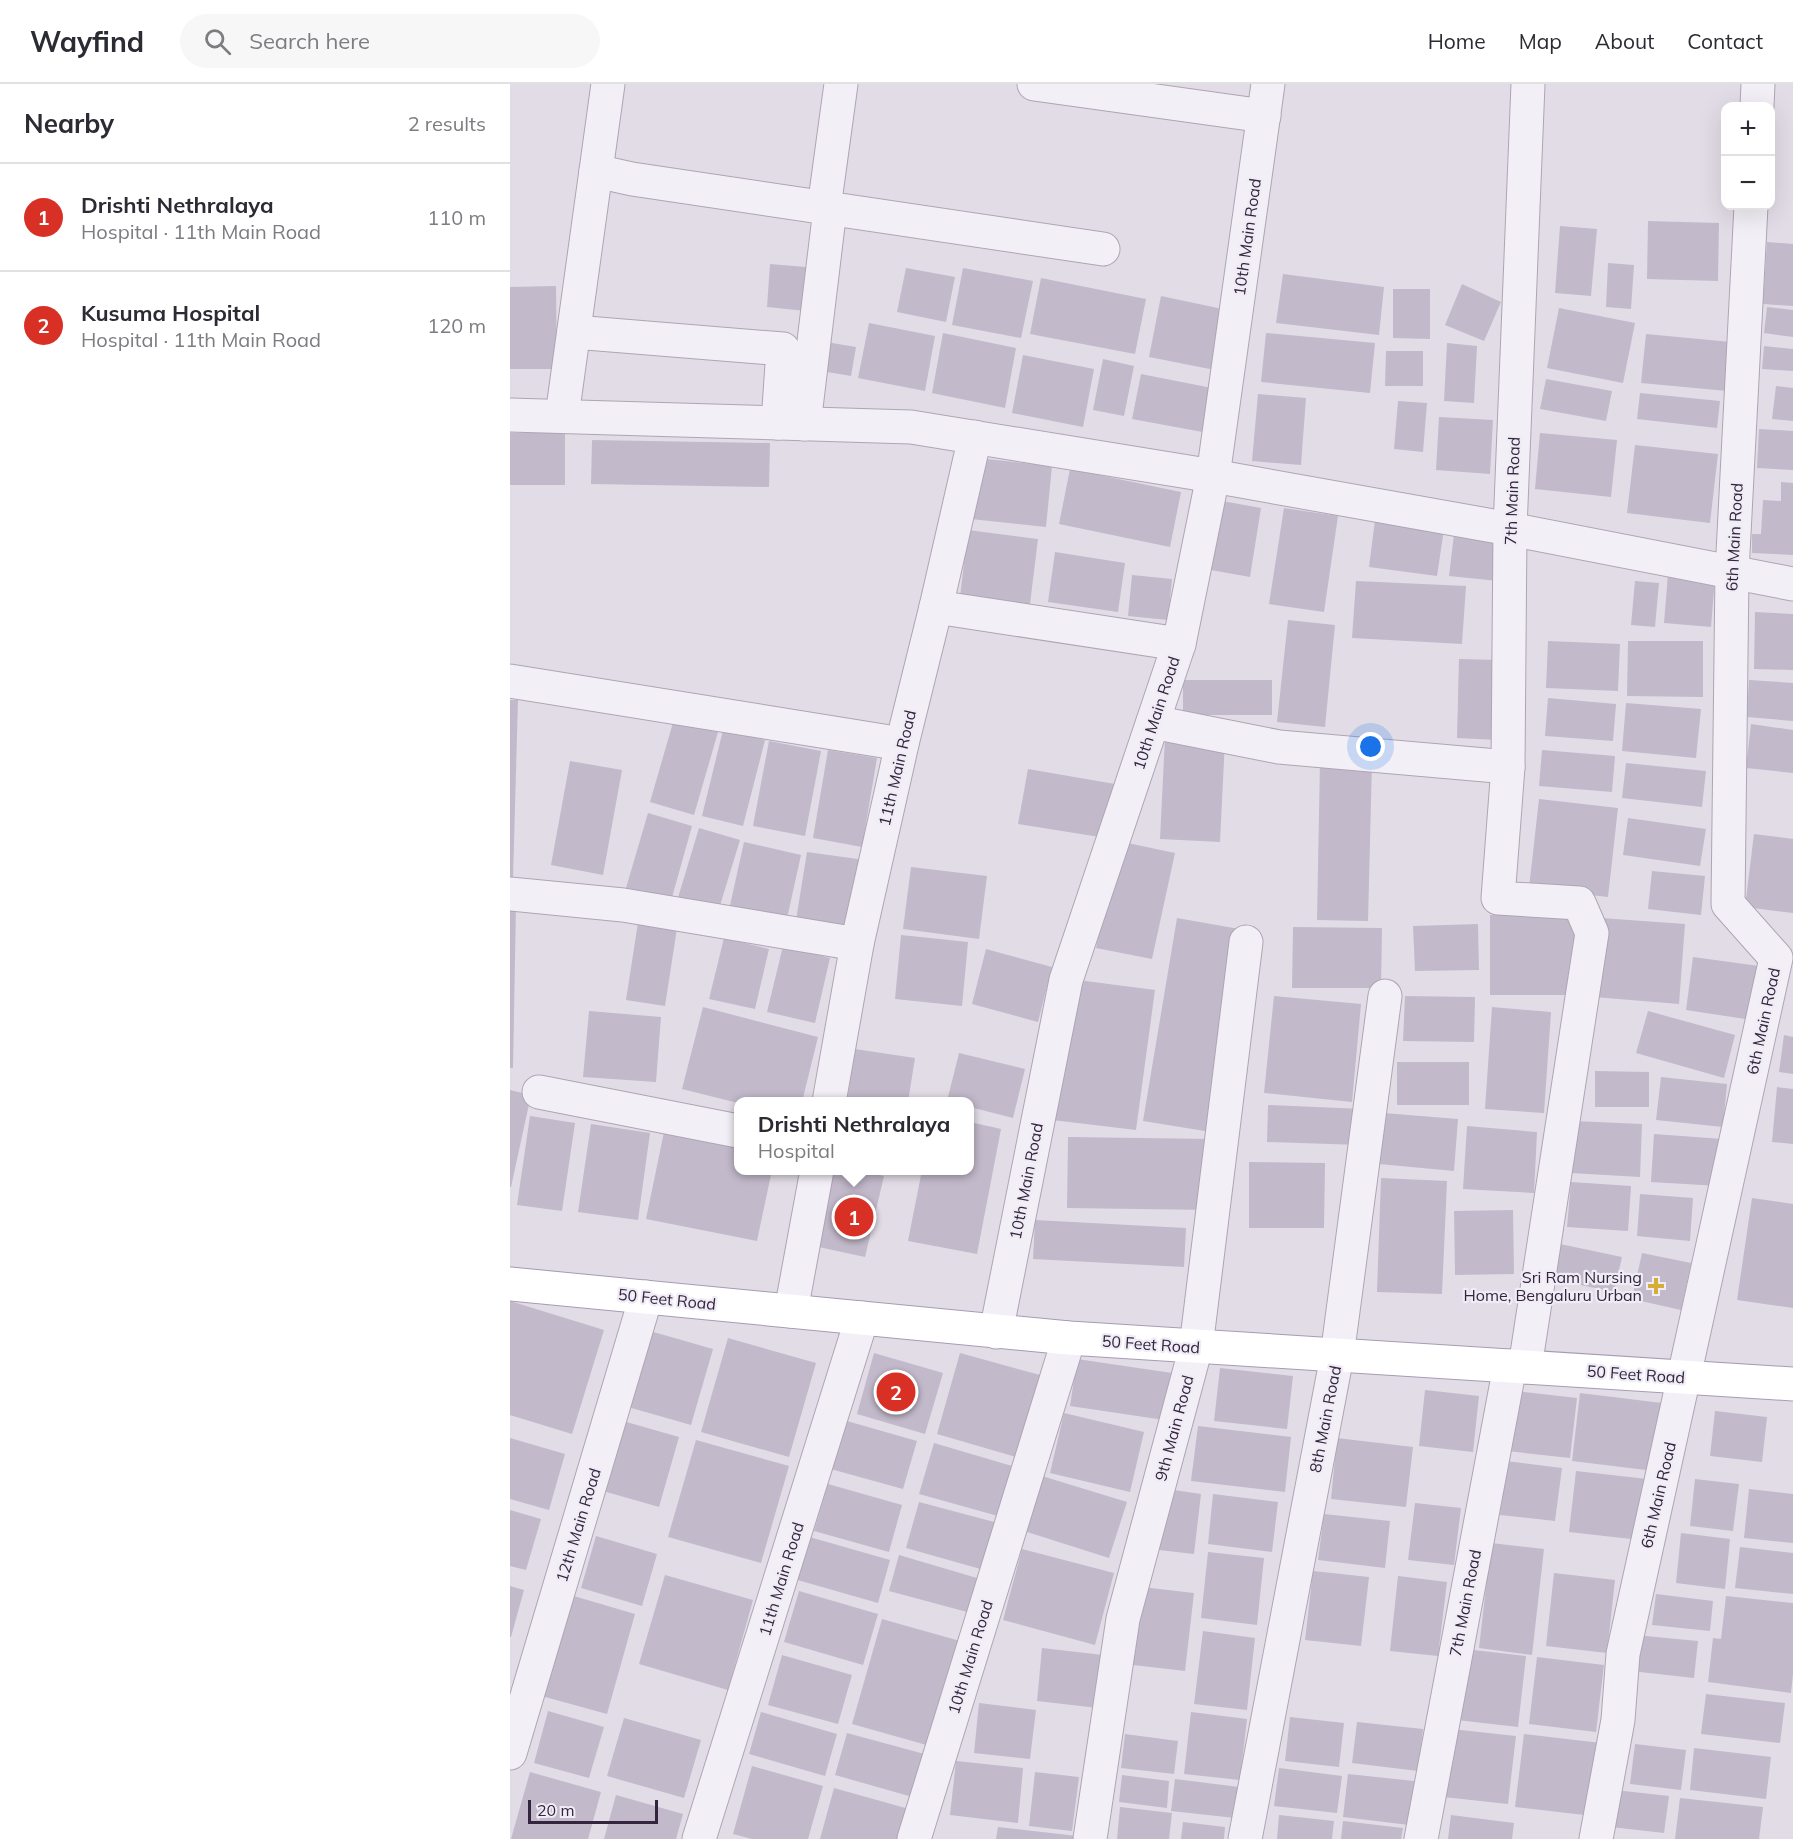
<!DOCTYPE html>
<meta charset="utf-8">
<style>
:root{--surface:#fff;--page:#f7f7f7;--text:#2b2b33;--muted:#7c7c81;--line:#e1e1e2;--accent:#d93025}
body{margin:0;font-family:Mulish,sans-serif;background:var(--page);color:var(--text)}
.controls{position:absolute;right:18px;top:18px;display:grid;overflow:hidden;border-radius:12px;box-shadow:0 6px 24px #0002}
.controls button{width:54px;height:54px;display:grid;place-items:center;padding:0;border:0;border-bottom:2px solid var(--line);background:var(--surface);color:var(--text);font:30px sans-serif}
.scale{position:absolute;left:18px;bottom:15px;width:130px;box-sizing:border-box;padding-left:6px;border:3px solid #33253e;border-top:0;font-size:16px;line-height:21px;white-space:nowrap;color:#33253e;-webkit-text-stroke:4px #f0ecf5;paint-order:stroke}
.you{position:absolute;left:861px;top:663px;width:21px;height:21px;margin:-15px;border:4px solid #fff;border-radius:50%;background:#1a73e8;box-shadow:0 0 0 9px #1a73e833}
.badge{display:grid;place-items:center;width:39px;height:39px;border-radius:50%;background:var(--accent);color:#fff;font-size:20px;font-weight:700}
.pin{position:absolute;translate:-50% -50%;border:3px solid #fff;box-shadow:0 2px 6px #0006}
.popup{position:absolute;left:224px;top:1013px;width:240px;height:78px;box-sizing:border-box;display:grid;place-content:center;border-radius:12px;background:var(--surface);filter:drop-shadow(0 2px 4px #0005);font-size:20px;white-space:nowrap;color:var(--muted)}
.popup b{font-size:22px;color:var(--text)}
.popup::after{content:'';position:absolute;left:50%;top:100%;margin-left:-12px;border:12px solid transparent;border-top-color:var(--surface)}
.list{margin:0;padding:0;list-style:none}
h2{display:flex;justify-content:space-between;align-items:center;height:78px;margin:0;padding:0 24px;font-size:26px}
h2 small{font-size:20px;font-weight:400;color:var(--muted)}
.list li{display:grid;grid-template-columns:39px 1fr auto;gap:18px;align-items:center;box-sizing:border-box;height:108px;padding:0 24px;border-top:2px solid var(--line)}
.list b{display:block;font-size:22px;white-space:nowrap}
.list p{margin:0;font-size:20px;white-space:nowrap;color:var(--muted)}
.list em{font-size:20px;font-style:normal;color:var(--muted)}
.icon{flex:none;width:33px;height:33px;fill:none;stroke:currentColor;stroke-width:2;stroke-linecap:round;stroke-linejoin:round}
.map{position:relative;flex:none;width:1283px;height:1755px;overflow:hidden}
header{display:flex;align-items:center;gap:36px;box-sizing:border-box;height:84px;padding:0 30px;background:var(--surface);border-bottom:2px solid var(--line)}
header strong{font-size:28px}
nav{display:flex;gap:33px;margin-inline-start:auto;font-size:21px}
.search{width:420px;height:54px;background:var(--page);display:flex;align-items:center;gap:15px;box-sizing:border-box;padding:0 21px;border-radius:33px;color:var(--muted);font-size:22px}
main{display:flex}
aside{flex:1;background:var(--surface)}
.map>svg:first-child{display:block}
.building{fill:#c2b9ca}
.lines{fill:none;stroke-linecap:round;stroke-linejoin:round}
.minor-casing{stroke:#aea5b4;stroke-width:35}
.major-casing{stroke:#a79bb4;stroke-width:35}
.minor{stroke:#f3eff6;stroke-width:33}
.major{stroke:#fff;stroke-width:33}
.poi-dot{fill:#d4ae39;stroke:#f0ecf5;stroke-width:2}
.labels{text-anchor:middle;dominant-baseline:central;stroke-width:4.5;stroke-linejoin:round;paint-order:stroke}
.street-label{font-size:16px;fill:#33253e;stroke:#f0ecf5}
.poi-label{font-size:16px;fill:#33253e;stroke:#f0ecf5;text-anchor:end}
</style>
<header>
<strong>Wayfind</strong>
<div class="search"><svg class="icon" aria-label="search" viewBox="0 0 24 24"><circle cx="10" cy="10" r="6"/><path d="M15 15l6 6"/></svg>Search here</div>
<nav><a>Home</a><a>Map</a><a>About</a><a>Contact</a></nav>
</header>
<main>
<aside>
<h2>Nearby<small>2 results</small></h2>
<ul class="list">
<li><span class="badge">1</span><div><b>Drishti Nethralaya</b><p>Hospital · 11th Main Road</p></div><em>110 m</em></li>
<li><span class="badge">2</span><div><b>Kusuma Hospital</b><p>Hospital · 11th Main Road</p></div><em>120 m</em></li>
</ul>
</aside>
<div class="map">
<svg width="1283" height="1755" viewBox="0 0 1283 1755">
<rect width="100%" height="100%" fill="#e2dce7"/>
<g class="building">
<path d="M1138,137L1209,139L1208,197L1137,195Z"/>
<path d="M1050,142L1087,145L1081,212L1045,209Z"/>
<path d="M1257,158L1283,160V222L1253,220Z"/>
<path d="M1098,179L1124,181L1121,225L1096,223Z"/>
<path d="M260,180L308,184L305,228L257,223Z"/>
<path d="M396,184L445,193L436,238L387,228Z"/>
<path d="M453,184L523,197L511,254L442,241Z"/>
<path d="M773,190L874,203L869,251L766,239Z"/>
<path d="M531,194L636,215L625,270L520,250Z"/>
<path d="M952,200L991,218L974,257L935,241Z"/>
<path d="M46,202L47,285H0V203Z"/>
<path d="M883,205H920V255L883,254Z"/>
<path d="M651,212L722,227L710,287L639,273Z"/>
<path d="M1257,223L1283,226V253L1254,249Z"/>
<path d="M1049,224L1125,239L1113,299L1037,284Z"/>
<path d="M359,239L425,252L415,307L348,294Z"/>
<path d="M433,249L506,264L495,324L422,309Z"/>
<path d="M756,249L865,259L860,309L751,298Z"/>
<path d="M1136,250L1221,258L1217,307L1131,299Z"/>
<path d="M310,257L346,263L341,292L305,286Z"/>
<path d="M937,259L967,262L964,319L934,317Z"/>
<path d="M1254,262L1283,265V287L1252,285Z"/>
<path d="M876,267H913V302H875Z"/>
<path d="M513,271L584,285L573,343L502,329Z"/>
<path d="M593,275L624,282L614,332L583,326Z"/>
<path d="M631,290L707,305L698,349L622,335Z"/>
<path d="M1036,295L1102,307L1096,337L1030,325Z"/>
<path d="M1266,302L1283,304V337L1262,335Z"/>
<path d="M1130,309L1210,317L1207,344L1127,335Z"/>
<path d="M748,310L796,314L791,381L742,377Z"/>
<path d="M888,317L917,319L913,368L884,365Z"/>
<path d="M929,333L983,336L980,390L926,386Z"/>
<path d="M1249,345L1283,347V386L1247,384Z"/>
<rect x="0" y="349" width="55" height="52"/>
<path d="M1030,349L1107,356L1101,413L1025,405Z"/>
<path d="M82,356L260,359L259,403L81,400Z"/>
<path d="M1125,361L1208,370L1200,439L1117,429Z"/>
<path d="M467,374L542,382L536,443L461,435Z"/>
<path d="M560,385L671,408L660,463L549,440Z"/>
<path d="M1271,398L1283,399V471L1242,469V450H1251L1253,416L1271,417Z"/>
<path d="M707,416L751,424L740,493L695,485Z"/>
<path d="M774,424L828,432L814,528L759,520Z"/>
<path d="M865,436L934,445L927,492L859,483Z"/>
<path d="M458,446L528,455L520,520L450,513Z"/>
<path d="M944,450L993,456L988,497L939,492Z"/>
<path d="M545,468L615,479L608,528L538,518Z"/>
<path d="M1158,490L1205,494L1201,543L1154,539Z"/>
<path d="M622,491L662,495L658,536L618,532Z"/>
<path d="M846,497L956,502L952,560L842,554Z"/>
<path d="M1125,497L1149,499L1145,543L1121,541Z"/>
<path d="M1245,528L1283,530V586L1244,585Z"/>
<path d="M778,536L825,541L815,643L767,638Z"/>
<path d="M1038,557L1110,560L1108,607L1036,604Z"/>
<path d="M1118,557H1193V613L1117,612Z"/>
<path d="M949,575L990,576L988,656L947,654Z"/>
<rect x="673" y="596" width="89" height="35"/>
<path d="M1239,596L1283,599V637L1237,633Z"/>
<path d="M1038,614L1106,620L1103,657L1035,652Z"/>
<path d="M0,616H8L3,794H0Z"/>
<path d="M1116,619L1191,625L1186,674L1112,667Z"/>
<path d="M164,635L208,648L184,731L140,718Z"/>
<path d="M1241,640L1283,646V689L1236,684Z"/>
<path d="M213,646L255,656L233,742L192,732Z"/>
<path d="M655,653L715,656L710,758L650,755Z"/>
<path d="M259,657L311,667L295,752L243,742Z"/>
<path d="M318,666L367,674L352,763L303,754Z"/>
<path d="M1032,666L1105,672L1102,708L1029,702Z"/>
<path d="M60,677L112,686L93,791L41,781Z"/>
<path d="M810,677L862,678L858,837L807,836Z"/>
<path d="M1116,679L1196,687L1192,723L1112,714Z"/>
<path d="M518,685L605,700L596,754L508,740Z"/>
<path d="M1029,715L1108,724L1098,813L1019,804Z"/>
<path d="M138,729L182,742L161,817L116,804Z"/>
<path d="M1118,734L1196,745L1190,782L1113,771Z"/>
<path d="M189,744L230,756L208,828L167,817Z"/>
<path d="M1244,750L1283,755V829L1235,823Z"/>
<path d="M608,757L665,769L642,875L586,864Z"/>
<path d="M234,758L291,771L276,839L219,826Z"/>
<path d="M297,768L355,776L345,845L286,836Z"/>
<path d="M401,783L477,792L469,855L393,845Z"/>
<path d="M1142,787L1195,792L1191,831L1138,825Z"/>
<path d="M0,820L6,821L3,984H0Z"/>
<rect x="980" y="831" width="84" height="80"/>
<path d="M129,832L168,838L155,922L116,916Z"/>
<path d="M667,834L735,846L701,1048L633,1037Z"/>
<path d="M1091,834L1175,840L1169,920L1084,913Z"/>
<path d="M968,840L969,886L905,887L903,842Z"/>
<path d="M783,843L872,844L871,904H782Z"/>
<path d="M391,851L458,858L452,922L385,915Z"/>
<path d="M214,854L259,865L245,925L199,915Z"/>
<path d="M273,862L320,874L305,939L257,928Z"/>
<path d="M476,865L542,883L528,938L462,920Z"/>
<path d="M1183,873L1249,882L1242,936L1176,926Z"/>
<path d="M560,895L645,906L626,1046L542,1036Z"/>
<path d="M764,912L851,920L842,1018L754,1009Z"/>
<path d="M895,912L965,913L964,958L893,957Z"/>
<path d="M193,923L308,953L292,1018H228V1019L172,1005Z"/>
<path d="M982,923L1041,928L1034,1029L975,1025Z"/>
<path d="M79,927L151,933L146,998L73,993Z"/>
<path d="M1138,927L1225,951L1214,994L1126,969Z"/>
<path d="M1274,951L1283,953V990L1269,988Z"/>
<path d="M345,965L405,974L398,1018H337Z"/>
<path d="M449,969L515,985L503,1034L460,1023V1018L437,1017Z"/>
<rect x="887" y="978" width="72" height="43"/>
<path d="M1085,987L1139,988V1023H1085Z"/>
<path d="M1151,993L1217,1000L1213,1043L1146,1036Z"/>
<path d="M1267,1003L1283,1005V1060L1262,1058Z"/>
<path d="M0,1006L21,1011L1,1103H0Z"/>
<path d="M758,1021L852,1025L850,1061L757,1058Z"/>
<path d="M874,1029L948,1035L944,1087L869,1080Z"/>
<path d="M20,1032L65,1039L52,1127L7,1121Z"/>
<path d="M1064,1037L1132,1040L1130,1093L1061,1089Z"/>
<path d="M460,1038L491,1045L467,1170L398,1157L412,1086H460Z"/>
<path d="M81,1040L140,1049L128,1136L68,1128Z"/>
<path d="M957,1042L1027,1048L1024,1109L953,1105Z"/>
<path d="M155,1043L228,1058V1086H262L247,1157L136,1135Z"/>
<path d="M1144,1050L1213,1055L1209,1102L1141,1098Z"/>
<path d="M558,1053L701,1055L700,1126L557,1124Z"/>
<path d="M739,1078L815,1079L814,1144H739Z"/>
<path d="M322,1086H349L374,1092L355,1173L304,1162Z"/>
<path d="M871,1094L937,1097L932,1210L867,1208Z"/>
<path d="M1061,1098L1121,1102L1118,1147L1057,1143Z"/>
<path d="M1130,1110L1183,1114L1180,1157L1127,1152Z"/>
<path d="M1242,1114L1283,1120V1224L1227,1216Z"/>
<path d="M1003,1126L1004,1190L945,1191L944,1127Z"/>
<path d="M525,1136L676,1144L674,1183L523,1175Z"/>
<path d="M1050,1160L1112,1173L1104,1208L1042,1195Z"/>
<path d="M1132,1169L1181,1179L1171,1226L1122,1215Z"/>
<path d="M0,1217L94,1246L62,1350L0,1331Z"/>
<path d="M133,1245L203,1265L181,1341L111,1321Z"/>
<path d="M218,1254L306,1279L279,1373L191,1348Z"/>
<path d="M364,1269L433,1289L415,1350L347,1330Z"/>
<path d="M450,1269L530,1291L506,1373L427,1350Z"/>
<path d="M567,1275L662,1289L654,1336L560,1322Z"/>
<path d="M710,1284L783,1292L777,1345L704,1337Z"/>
<path d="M915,1306L969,1312L963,1368L909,1362Z"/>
<path d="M1004,1307L1067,1314L1060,1374L997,1367Z"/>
<path d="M1070,1309L1152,1319L1144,1387L1062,1377Z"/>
<path d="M1205,1327L1257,1333L1252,1378L1200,1372Z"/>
<path d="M554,1329L634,1348L620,1408L540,1389Z"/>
<path d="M106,1335L169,1353L149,1423L86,1405Z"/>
<path d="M330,1335L407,1357L393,1405L317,1384Z"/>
<path d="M688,1342L781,1353L775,1408L681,1397Z"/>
<path d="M0,1354L55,1370L39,1426L0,1415Z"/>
<path d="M827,1354L903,1363L896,1423L821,1415Z"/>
<path d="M186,1356L279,1382L251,1479L158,1453Z"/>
<path d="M424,1359L502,1382L488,1432L409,1410Z"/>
<path d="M996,1377L1052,1384L1045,1437L990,1431Z"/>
<path d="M1066,1387L1137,1395L1130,1456L1059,1448Z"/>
<path d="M532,1392L617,1418L599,1474L514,1447Z"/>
<path d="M1185,1395L1229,1400L1223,1447L1180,1442Z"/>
<path d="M318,1400L392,1421L379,1468L304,1447Z"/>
<path d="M657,1405L691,1410L684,1470L649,1466Z"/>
<path d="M1239,1405L1283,1410V1459L1234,1454Z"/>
<path d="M703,1410L768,1418L762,1468L698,1460Z"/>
<path d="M409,1418L488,1439L474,1486L396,1464Z"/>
<path d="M905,1419L951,1424L944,1481L898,1476Z"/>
<path d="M0,1426L31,1435L16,1486L0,1482Z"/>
<path d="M814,1430L880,1437L875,1484L808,1476Z"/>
<path d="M1171,1449L1220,1455L1215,1505L1166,1499Z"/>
<path d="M86,1452L147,1470L132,1522L71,1504Z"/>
<path d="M296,1452L380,1476L368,1519L284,1495Z"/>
<path d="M981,1459L1034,1465L1022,1571L969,1564Z"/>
<path d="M1230,1463L1283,1469V1510L1225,1504Z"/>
<path d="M512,1465L604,1489L585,1561L493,1536Z"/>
<path d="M698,1468L754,1474L747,1541L691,1534Z"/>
<path d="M389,1471L467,1494L457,1528L379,1507Z"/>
<path d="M803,1487L859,1493L851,1562L795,1556Z"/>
<path d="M1044,1489L1105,1496L1097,1569L1036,1562Z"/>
<path d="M155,1491L243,1516L218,1606L129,1580Z"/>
<path d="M888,1492L937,1498L928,1572L880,1567Z"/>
<path d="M0,1502L14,1506L1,1553H0Z"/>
<path d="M632,1503L684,1509L675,1587L623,1581Z"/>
<path d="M289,1507L368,1530L353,1581L274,1558Z"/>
<path d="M57,1510L125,1530L97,1630L28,1611Z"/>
<path d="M1146,1510L1203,1517L1200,1547L1142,1541Z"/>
<path d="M1216,1512L1283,1519V1590L1281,1609L1198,1598L1203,1554L1211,1555Z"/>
<path d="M372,1535L450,1557L420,1662L342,1640Z"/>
<path d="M693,1547L745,1554L737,1626L684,1620Z"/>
<path d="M1125,1551L1188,1557L1184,1594L1121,1587Z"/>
<path d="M532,1564L593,1571L588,1624L527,1617Z"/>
<path d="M955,1565L1016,1572L1008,1643L947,1636Z"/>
<path d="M272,1571L342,1591L328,1640L258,1621Z"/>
<path d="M1027,1573L1094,1581L1086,1648L1019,1640Z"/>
<path d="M1196,1610L1275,1619L1270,1659L1191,1650Z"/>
<path d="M469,1619L526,1626L520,1675L464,1669Z"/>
<path d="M38,1627L94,1643L79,1694L24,1679Z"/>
<path d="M251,1628L327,1650L315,1692L239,1670Z"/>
<path d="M681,1628L737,1635L730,1696L674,1690Z"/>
<path d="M780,1633L834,1639L829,1683L775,1677Z"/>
<path d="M114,1634L191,1656L174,1714L97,1692Z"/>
<path d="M847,1638L913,1645L908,1687L842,1679Z"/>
<path d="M941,1645L1006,1652L998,1720L933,1713Z"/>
<path d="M337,1649L418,1671L406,1714L325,1691Z"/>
<path d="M615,1650L668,1657L664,1690L611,1684Z"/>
<path d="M1014,1650L1091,1659L1083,1732L1005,1723Z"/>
<path d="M1125,1660L1176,1666L1171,1706L1120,1700Z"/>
<path d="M1184,1664L1261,1673L1256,1715L1180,1706Z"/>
<path d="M446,1677L513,1684L508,1739L440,1731Z"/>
<path d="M242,1682L313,1702L298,1755H242L223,1750Z"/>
<path d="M769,1684L832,1692L827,1729L764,1722Z"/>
<path d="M20,1688L91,1708L78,1755H1Z"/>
<path d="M525,1688L569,1693L562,1747L519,1742Z"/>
<path d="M838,1690L904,1697L899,1741L833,1733Z"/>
<path d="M612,1691L659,1697L657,1724L609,1718Z"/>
<path d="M665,1695L729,1703L725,1734L661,1727Z"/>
<path d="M324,1704L399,1725L391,1755H310Z"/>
<path d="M1105,1706L1159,1712L1154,1749L1101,1743Z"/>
<path d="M106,1711L173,1730L166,1755H94Z"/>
<path d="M1170,1714L1253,1723L1249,1755H1165Z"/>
<path d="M610,1723L662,1729L659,1755H607Z"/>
<path d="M769,1731L824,1737L822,1755H767Z"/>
<path d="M941,1731L1004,1739L1002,1755H938Z"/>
<path d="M833,1737L893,1744L891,1755H831Z"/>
<path d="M673,1738L715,1743L714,1755H671Z"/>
<path d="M488,1743L567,1752V1755H486Z"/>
</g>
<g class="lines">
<g class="minor-casing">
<g id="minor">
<path d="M524,0L754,32"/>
<path d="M1247,22L1248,0"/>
<path d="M86,87L122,95L593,165"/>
<path d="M314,124L331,0"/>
<path d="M64,248L273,265L268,339"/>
<path d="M0,331L401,343L703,392L1000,445L1283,500"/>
<path d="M52,332L98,0"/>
<path d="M294,340L320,125"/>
<path d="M426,523L669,560"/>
<path d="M0,597L392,660"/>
<path d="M643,638L769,663L998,683"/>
<path d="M0,810L113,821L347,860"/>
<path d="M29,1008L228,1047"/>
<path d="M319,1018L347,860L392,660L426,523L465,353"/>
<path d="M281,1227L307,1086"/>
<path d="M486,1248L556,896L669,560L703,392L758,0"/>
<path d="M1015,1283L1082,849L1069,819L988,814L998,683L1000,445L1018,0"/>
<path d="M0,1669L136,1213"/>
<path d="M189,1755L352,1234"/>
<path d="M404,1755L559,1254"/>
<path d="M580,1755L613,1535L686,1263L736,858"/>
<path d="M735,1755L827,1272L875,912"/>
<path d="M911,1755L1000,1282"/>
<path d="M1086,1755L1108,1636L1113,1570L1266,874L1218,820L1222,488L1241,122"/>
</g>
</g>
<g class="major-casing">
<path id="major" d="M0,1200L559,1254L1283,1300"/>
</g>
<use href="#minor" class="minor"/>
<use href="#major" class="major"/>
</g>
<path class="poi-dot" d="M1143 1193h6v6h6v6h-6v6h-6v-6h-6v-6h6z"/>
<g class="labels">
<g class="street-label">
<text transform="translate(737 153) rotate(-82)">10th Main Road</text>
<text transform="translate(1002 407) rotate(-88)">7th Main Road</text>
<text transform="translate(1224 453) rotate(-87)">6th Main Road</text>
<text transform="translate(646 629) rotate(-72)">10th Main Road</text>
<text transform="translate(387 684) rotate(-77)">11th Main Road</text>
<text transform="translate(1253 937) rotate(-78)">6th Main Road</text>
<text transform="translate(516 1097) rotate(-79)">10th Main Road</text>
<text transform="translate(157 1215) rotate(6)">50 Feet Road</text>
<text transform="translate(641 1260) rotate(4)">50 Feet Road</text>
<text transform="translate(1126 1290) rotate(4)">50 Feet Road</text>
<text transform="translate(815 1335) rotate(-79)">8th Main Road</text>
<text transform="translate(664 1344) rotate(-75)">9th Main Road</text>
<text transform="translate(1148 1411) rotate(-77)">6th Main Road</text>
<text transform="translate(68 1441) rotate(-73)">12th Main Road</text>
<text transform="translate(271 1495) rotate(-73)">11th Main Road</text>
<text transform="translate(955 1519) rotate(-79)">7th Main Road</text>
<text transform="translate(460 1573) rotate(-73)">10th Main Road</text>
</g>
<g class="poi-label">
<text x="1132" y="1193">Sri Ram Nursing<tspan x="1132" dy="18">Home, Bengaluru Urban</tspan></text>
</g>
</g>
</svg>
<div class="controls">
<button>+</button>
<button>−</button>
</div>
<div class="scale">20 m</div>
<div class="you"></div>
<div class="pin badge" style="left:344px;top:1133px">1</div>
<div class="popup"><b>Drishti Nethralaya</b>Hospital</div>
<div class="pin badge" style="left:386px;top:1308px">2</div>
</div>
</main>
